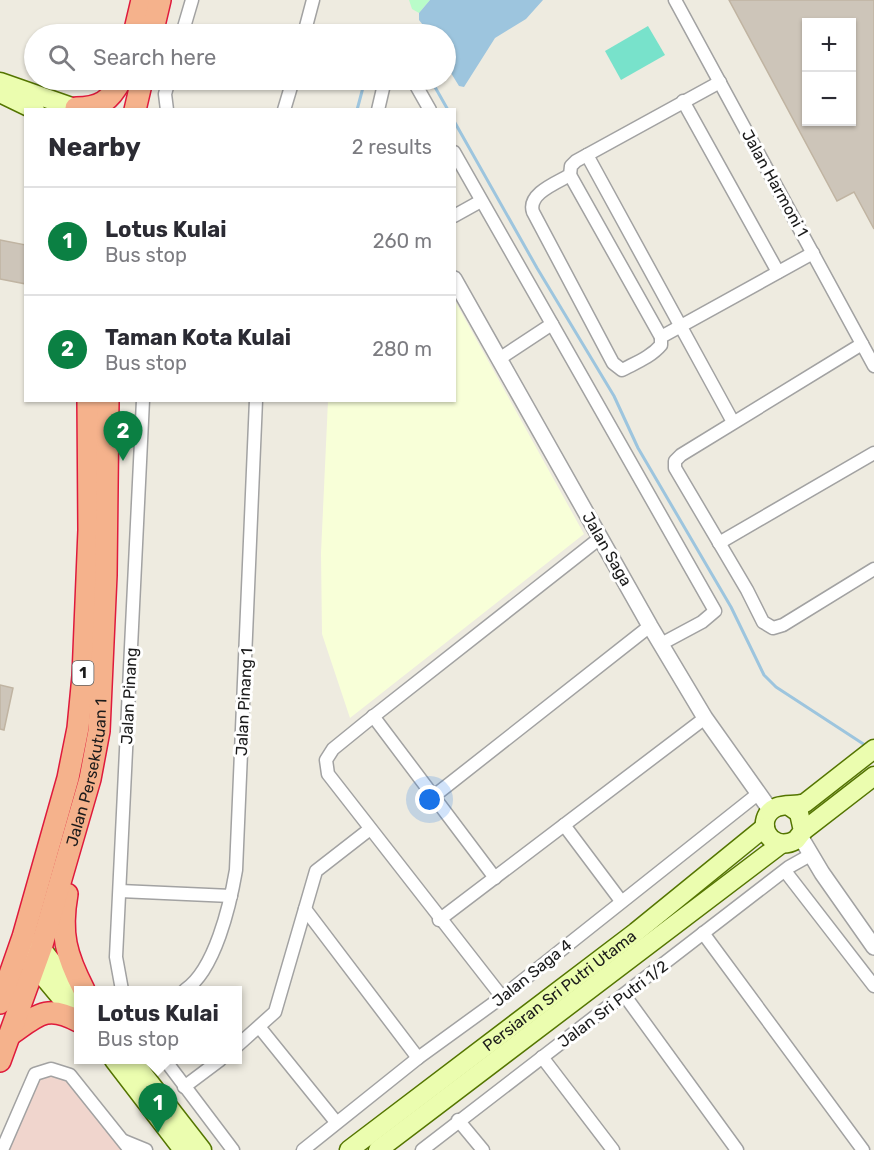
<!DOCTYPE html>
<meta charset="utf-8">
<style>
:root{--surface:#fff;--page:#f7f7f7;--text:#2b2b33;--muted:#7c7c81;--line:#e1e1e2;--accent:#0b8043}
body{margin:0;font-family:Rubik,sans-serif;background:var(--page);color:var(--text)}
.controls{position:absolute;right:18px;top:18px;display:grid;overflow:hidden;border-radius:0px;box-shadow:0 2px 4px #0004}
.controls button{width:54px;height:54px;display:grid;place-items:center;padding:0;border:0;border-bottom:2px solid var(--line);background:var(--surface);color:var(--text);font:30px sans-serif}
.you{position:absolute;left:430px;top:800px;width:21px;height:21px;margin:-15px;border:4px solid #fff;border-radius:50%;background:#1a73e8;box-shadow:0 0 0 9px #1a73e833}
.badge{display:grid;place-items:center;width:39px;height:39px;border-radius:50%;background:var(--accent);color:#fff;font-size:20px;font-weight:700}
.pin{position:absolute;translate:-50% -50px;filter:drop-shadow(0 2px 3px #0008)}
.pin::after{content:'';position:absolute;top:32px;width:21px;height:18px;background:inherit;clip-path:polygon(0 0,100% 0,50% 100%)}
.popup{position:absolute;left:74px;top:986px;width:168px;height:78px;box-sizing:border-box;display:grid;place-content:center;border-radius:0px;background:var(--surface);filter:drop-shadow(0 2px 4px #0005);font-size:20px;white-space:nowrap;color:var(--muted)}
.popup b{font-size:22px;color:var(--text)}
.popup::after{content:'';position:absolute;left:50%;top:100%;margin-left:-12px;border:12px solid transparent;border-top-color:var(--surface)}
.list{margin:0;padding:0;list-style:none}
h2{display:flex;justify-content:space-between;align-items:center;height:78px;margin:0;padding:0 24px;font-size:26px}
h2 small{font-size:20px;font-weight:400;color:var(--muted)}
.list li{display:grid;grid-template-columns:39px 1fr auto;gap:18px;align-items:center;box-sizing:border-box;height:108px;padding:0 24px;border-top:2px solid var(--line)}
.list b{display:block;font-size:22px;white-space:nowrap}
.list p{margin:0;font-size:20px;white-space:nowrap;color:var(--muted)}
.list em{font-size:20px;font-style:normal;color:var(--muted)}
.icon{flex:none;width:33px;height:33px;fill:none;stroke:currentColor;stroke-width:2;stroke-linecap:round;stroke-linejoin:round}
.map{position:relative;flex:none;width:874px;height:1150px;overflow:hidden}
.search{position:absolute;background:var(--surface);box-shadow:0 2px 4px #0004;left:24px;top:24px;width:432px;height:66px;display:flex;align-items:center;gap:15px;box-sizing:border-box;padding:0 21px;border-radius:33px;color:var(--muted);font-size:22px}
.panel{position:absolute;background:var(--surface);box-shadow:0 2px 4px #0004;left:24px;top:108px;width:432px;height:294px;border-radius:0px}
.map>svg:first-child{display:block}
.commercial{fill:#f0d5cd}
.education{fill:#f8ffd8}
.park{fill:#b9fcc9}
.pitch{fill:#78e2cb}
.water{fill:#9dc5de}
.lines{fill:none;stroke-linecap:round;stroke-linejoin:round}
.stream{stroke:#9dc5de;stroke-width:3}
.building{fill:#cdc5b9;stroke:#c0b4a2;stroke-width:1.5;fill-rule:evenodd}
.minor-casing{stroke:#a2a2a2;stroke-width:15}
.tertiary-casing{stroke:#a2a2a2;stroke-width:18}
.secondary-casing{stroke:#547500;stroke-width:21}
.trunk-casing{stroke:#df1a3c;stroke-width:24}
.minor{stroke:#fff;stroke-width:12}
.tertiary{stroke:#fff;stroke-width:15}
.secondary{stroke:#ebfdaf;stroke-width:18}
.trunk{stroke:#f5b28c;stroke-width:21}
.labels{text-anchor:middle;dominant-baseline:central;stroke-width:6;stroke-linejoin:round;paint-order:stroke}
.shield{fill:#fff;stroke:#5f5f5f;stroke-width:1.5}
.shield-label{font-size:15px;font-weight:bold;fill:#1b1b1b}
.street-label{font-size:16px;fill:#1b1b1b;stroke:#fff}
</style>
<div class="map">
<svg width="874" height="1150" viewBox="0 0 874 1150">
<rect width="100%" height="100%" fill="#eeebe0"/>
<path class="commercial" d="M51,1074L66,1078L121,1150H6L36,1082Z"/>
<path class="education" d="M455,301L584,534L350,718L322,634L321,553L328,401L454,400Z"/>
<path class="park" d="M409,0H430L419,13L412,9Z"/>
<path class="pitch" d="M648,26L665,55L621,80L605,51Z"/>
<path class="water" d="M430,0H543L526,19L495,38L464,87L459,86L446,65V34H430L419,20V13Z"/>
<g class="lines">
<g class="stream">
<path d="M396,34L403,30L405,34"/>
<path d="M431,80L448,110"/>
<path d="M357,110L365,80"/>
<path d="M454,121L537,268L614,396L638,448L731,607L764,675L776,687L868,747"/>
</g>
</g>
<g class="building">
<path d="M729,0H874V229L854,192L837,201ZM807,22H852V122H807Z"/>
<path d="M0,240L26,245V284L0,279Z"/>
<path d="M0,685L13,688L4,730L0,729Z"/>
</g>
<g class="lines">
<g class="minor-casing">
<g id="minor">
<path d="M675,0L874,366"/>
<path d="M182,34L192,0"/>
<path d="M304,34L313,0"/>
<path d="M413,80L430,110"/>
<path d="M720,82L576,161L571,166L570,175C556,183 527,194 533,212L613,363L622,370C635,363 651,357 661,345V337L813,253"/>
<path d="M683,101L778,272"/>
<path d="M167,110L165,94L169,80"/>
<path d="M284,110L293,80"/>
<path d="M378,110L385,80"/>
<path d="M454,152L552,324L499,359"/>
<path d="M587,155L733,422"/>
<path d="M570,175L661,337"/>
<path d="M454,216L481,201"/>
<path d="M552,324L715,611L702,622L661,644"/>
<path d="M862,344L681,455L675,461V468L747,590L763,622L773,628L783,625L874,569"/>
<path d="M719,543L874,453"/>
<path d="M373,716L495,878"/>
<path d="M434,796L650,626"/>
<path d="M564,825L621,901"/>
<path d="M785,871L874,986"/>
<path d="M120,891L231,896"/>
<path d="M305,909L418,1058"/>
<path d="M439,920L705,718"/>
<path d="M703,933L863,1150"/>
<path d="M122,990L116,957L143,400"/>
<path d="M185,990C215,970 230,905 236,870L256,400"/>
<path d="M625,996L737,1150"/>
<path d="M502,997L328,774L326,760L333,749L365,723L600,538"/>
<path d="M260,1028L336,1122"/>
<path d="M237,1046L275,1012L316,871L370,829"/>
<path d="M542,1057L613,1150"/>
<path d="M165,1060L233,1150"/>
<path d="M184,1087L220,1060"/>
<path d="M458,1120L483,1150"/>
<path d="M124,1141L146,1150"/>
<path d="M2,1150L35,1074L51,1069L70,1075L130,1150"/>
<path d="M303,1150L418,1058L502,997L759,793"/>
<path d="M422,1150L789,867L805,858"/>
</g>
</g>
<g class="tertiary-casing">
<g id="tertiary">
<path d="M454,279L650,626L705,718L771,811"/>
<path d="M800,836L822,873L874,947"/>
</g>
</g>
<g class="secondary-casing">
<g id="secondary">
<path d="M0,82L80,110"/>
<path d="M0,93L35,110"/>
<path d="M789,806L799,813L803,831L796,840C769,855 752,818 777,807C786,804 796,806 805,803L874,749"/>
<path d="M803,831L874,776"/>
<path d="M32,943L41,948L78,995"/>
<path d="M27,957L78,1018"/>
<path d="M114,1060L183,1150"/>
<path d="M132,1060L202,1150"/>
<path id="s1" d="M349,1150L636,932L765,827"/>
<path d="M378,1150L781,844"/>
</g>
</g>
<g class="trunk-casing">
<g id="trunk">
<path d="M134,34L142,0"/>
<path d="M152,34L160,0"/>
<path d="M76,108C100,108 110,101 121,80"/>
<path d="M135,110L142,80"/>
<path d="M67,894C60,934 66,955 84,990"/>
<path d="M0,1003L23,937L68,778L78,728L83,676L89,530L88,400"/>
<path d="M11,1034C38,1015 47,1004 78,1021"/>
<path id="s2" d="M0,1061L41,948L90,779L99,731L106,575L108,400"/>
</g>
</g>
<use href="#minor" class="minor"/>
<use href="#tertiary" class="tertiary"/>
<use href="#secondary" class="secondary"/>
<use href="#trunk" class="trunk"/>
</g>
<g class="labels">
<rect class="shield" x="72.5" y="661" width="21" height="24" rx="4.5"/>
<g class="shield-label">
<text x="83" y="673">1</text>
</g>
<g class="street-label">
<text transform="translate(775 183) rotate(61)">Jalan Harmoni 1</text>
<text transform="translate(607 549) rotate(60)">Jalan Saga</text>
<text transform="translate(129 696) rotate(-87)">Jalan Pinang</text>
<text transform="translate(244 702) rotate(-87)">Jalan Pinang 1</text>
<text stroke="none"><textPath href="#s2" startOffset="302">Jalan Persekutuan 1</textPath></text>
<text transform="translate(532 973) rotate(-39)">Jalan Saga 4</text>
<text stroke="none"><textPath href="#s1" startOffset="264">Persiaran Sri Putri Utama</textPath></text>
<text transform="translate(613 1004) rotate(-37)">Jalan Sri Putri 1/2</text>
</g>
</g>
</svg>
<div class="controls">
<button>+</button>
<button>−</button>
</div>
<div class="you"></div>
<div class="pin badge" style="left:158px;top:1133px">1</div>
<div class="popup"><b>Lotus Kulai</b>Bus stop</div>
<div class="pin badge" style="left:123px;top:461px">2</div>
<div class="search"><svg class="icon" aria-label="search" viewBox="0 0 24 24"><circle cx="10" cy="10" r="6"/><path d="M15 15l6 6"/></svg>Search here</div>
<section class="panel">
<h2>Nearby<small>2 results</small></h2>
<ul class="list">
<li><span class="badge">1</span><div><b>Lotus Kulai</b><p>Bus stop</p></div><em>260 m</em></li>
<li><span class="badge">2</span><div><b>Taman Kota Kulai</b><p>Bus stop</p></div><em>280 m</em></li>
</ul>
</section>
</div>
